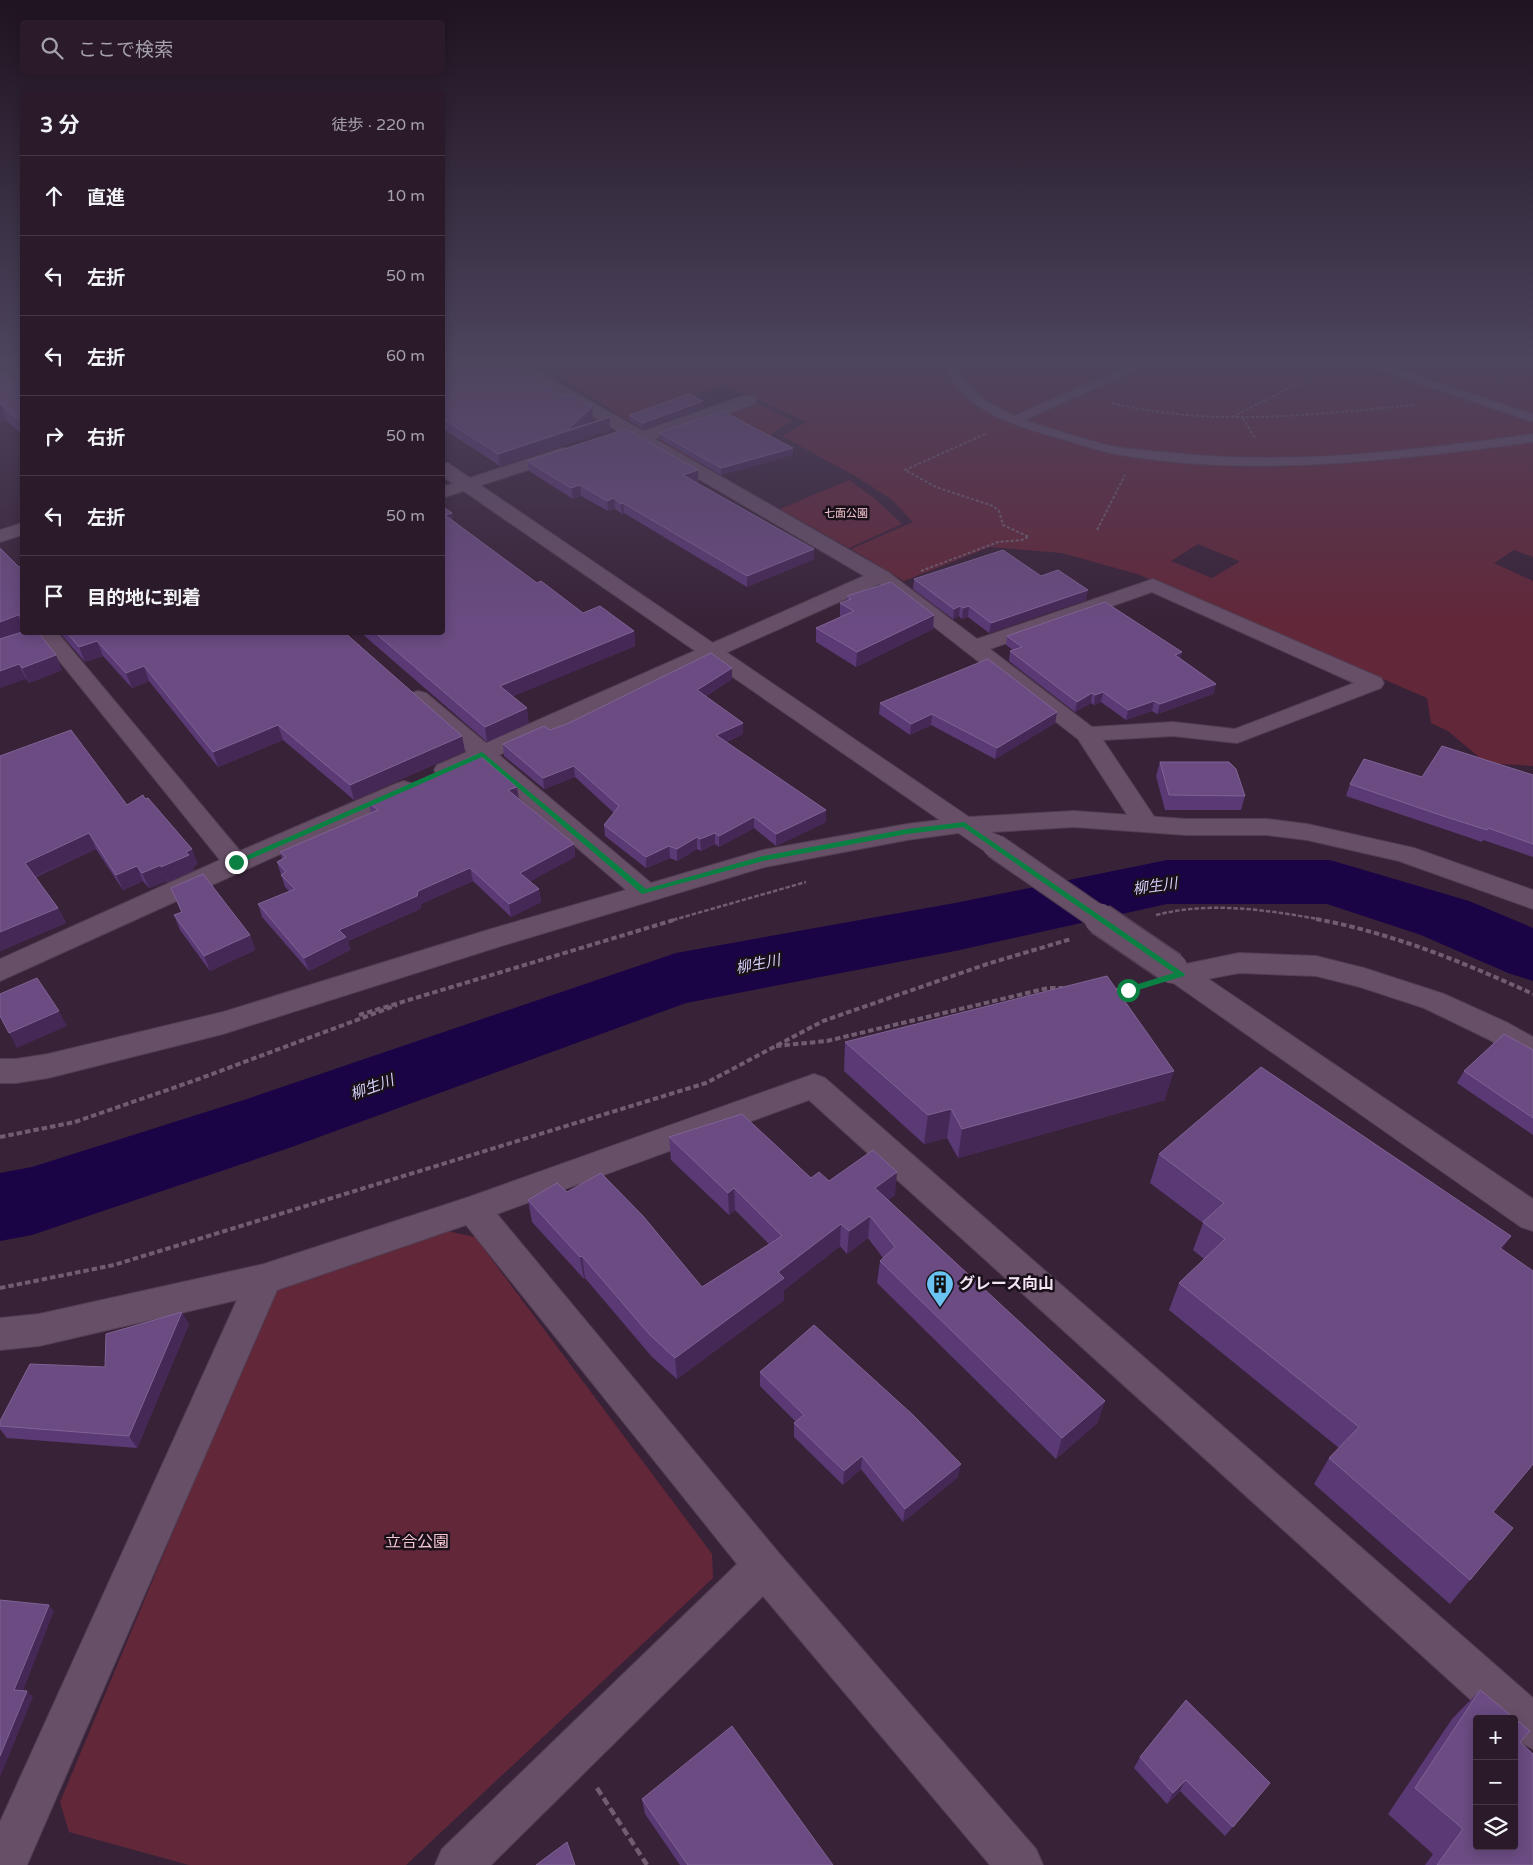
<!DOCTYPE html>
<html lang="ja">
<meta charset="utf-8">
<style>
:root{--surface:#2a1a2a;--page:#362736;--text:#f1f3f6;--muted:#a5a1a8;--line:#463847}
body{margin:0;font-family:"Varela Round","Noto Sans JP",sans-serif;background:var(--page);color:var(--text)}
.controls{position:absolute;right:15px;bottom:15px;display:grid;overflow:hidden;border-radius:5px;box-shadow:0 2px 12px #0003}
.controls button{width:45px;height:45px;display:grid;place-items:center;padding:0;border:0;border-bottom:1px solid var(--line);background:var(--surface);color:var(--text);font:25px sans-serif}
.stop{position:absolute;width:15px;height:15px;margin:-11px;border:4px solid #0b8043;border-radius:50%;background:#fff}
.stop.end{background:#0b8043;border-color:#fff;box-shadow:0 1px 5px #0008}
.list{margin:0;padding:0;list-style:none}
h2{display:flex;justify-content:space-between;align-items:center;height:65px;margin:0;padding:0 20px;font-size:21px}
h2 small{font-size:16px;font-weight:400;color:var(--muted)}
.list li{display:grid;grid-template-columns:32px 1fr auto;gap:15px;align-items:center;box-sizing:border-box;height:80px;padding:0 20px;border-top:1px solid var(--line)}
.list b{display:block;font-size:19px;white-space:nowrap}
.list em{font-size:16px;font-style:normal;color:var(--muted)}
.icon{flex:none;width:28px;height:28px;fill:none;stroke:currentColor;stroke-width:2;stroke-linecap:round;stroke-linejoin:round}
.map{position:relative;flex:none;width:1533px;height:1865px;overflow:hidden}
.search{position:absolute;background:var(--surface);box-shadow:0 2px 12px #0003;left:20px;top:20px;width:425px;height:55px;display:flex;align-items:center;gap:12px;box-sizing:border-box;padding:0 18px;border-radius:5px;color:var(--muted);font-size:19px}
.panel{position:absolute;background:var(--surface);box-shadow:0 2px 12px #0003;left:20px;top:90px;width:425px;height:545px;border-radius:5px}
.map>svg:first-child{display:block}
.green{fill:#622739;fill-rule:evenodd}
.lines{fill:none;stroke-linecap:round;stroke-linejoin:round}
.river{fill:#1a0446;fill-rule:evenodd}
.lane-casing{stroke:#513e52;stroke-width:2}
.street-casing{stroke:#513e52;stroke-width:2}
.secondary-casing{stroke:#513e52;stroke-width:2}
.path-far3{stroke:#715d71;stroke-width:2;stroke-dasharray:3 2;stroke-linecap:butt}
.path-far2{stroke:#715d71;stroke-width:2.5;stroke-dasharray:4.5 2;stroke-linecap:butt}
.path-far1{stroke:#715d71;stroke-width:4;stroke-dasharray:5.5 3;stroke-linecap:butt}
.path{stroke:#715d71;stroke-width:4.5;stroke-dasharray:8 4;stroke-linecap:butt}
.lane{fill:#674f68;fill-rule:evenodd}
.street{fill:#674f68;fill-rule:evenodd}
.secondary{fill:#674f68;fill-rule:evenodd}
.secondary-bridge-far1-casing{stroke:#513e52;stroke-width:26;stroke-linecap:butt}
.secondary-bridge-casing{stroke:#513e52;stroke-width:34;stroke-linecap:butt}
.secondary-bridge-far1{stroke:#674f68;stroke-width:24}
.secondary-bridge{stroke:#674f68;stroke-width:31}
.wall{fill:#5a3975}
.shaded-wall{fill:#462857}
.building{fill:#6b4b82;stroke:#806394;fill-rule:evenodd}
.route{fill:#0b8043}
.labels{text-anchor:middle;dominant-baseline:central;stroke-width:5;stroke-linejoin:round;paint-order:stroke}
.far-park-label{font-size:11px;fill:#f7c7d2;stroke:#19101a}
.water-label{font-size:15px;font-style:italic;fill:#d6d2fb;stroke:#19101a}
.near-poi-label{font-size:16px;font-weight:bold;fill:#f3e4f3;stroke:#19101a;text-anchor:start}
.near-park-label{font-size:16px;fill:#f7c7d2;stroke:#19101a}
</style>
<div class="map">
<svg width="1533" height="1865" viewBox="0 0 1533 1865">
<rect width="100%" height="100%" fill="#382238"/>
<g class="green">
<path d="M550,362H1533V557L1514,550L1494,563L1533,581V766L1486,763L1448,731L1431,723L1427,698L1137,574L1062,553L990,547L904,581L851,549L913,522L891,499L853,475L782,436L807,422L724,385L630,422L564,380ZM1198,544L1239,561V562L1212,578L1171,561Z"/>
<path d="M755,402L792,421L776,430L770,436L701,464L655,439Z"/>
<path d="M849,480L875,499L902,524L849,548L780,509Z"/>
<path d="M443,1230L475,1237L712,1554L713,1578L406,1865H189L69,1832L60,1802L272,1295L286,1283Z"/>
</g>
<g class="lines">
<path class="river" d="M1167,860H1330L1469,901L1533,928V981L1508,973L1421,935L1327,904H1167L955,951L686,1003L289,1148L32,1235L0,1241V1173L32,1167L247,1099L676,953L955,903Z"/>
<g class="lane-casing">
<g id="lane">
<path d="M945,362H955L965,382L986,401L1014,416L1137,362H1151L1150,364L1024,420C1053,429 1082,439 1111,446C1132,450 1154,451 1175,453C1294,466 1415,450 1533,434V442C1398,460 1245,479 1110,453C1092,449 1073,442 1055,437C1020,427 980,416 956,386C951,380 947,369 945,362Z"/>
<path d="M1361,362H1376L1533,414V422L1362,364Z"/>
</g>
</g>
<g class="street-casing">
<g id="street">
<path d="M503,362H522L643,431L743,396H755L757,400L755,404L655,439L888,572L977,639L1153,579L1381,678L1384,683L1381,688L1237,743L1173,736L1103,740L1159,824L1155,830L1146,832L1137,830L1078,739L879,584L499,755L651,883L763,850L907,824L964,817L973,819L977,825L973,831L907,840L765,867L511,943L223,1034L48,1078L16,1083H0V1059H16L48,1054L223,1012L491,929L626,890L480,764C466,770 453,779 437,775L434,770L437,765L467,752L410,703L407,698L410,693L418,691L426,693L486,743L864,576L505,365ZM1152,592L1354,683L1235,729L1173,722L1092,727L990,649Z"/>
<path d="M0,369L6,371L22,386V399L16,398L0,383Z"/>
<path d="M562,448L568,449L571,453L568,457L442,498V487Z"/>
<path d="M22,523V535L0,542V530Z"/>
<path d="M36,632H57L240,851L395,784L404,781L413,784L416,789L413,794L0,981V959L220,860Z"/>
<path d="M1239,953L1316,956L1364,968L1444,994L1508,1023L1533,1037V1062L1522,1059L1488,1039L1424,1008L1360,987L1316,976L1239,973L1181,984L1171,981L1167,974L1171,967Z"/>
<path d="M814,1074L825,1078L1533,1698V1749L1514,1739V1719H1492L809,1100L497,1214L778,1552L1036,1849L1043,1865H990L763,1596L491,1865H435L442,1849L737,1564L466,1225L277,1290L27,1865H0V1822L237,1300L39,1346L0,1350V1318L39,1314L264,1264L469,1197Z"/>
</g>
</g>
<g class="secondary-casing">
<g id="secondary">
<path d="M442,462L448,463L969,817L1074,811L1186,819H1267L1307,824L1414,848L1533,890V909L1399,861L1307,840L1267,835H1186L1074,827L992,832L1004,840L1008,846L1004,852L995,854L986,852L442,476Z"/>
<path d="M1172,958L1182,961L1533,1199V1231L1521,1227L1162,975L1158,968L1162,961Z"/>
</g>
</g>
<g class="path-far3">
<path d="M1035,362L1041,373L1048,379"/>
<path d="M1494,381L1519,362"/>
<path d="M1112,403C1214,428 1314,414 1417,405"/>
<path d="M1232,417L1342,362"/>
<path d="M1243,418L1255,438"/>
<path d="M985,434L905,470L936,487L993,506L999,511L1003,525L1029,537"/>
<path d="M1097,530L1125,475"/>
<path d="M921,571L998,542L1022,540L1028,537"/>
</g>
<g class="path-far2">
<path d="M1156,915C1211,901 1268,910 1323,920"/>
<path d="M673,920L806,882"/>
</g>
<g class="path-far1">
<path d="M1316,919C1392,933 1463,962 1533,994"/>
<path d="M1114,990H1128L1137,987"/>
<path d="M359,1015L677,919"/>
<path d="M776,1046L827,1041L1048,988H1063"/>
<path d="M0,1137L75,1122L196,1080L397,1005"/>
<path d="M0,1288L114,1265L706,1083L823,1021L987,964L1071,939"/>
</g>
<path class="path" d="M597,1788L647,1865"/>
<use href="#lane" class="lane"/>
<use href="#street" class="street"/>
<use href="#secondary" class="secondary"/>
<g class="secondary-bridge-far1-casing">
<path id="secondary-bridge-far1" d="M995,846L1102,920"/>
</g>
<g class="secondary-bridge-casing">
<path id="secondary-bridge" d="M1100,919L1172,968"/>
</g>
<use href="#secondary-bridge-far1" class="secondary-bridge-far1"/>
<use href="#secondary-bridge" class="secondary-bridge"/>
</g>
<g class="wall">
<path d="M9,362H22V434L7,421L0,423V374L8,382L15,383L17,382V379L15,377Z"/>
<path d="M442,362L593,419L587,424L610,430L500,466L442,428Z"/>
<path d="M704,408L643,429L630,421L629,415Z"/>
<path d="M659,433L793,448V455L721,475L660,439Z"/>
<path d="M527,461L698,481L696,482L814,549V559L747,587L624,513L622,514L615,509L608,511L581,496L573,499L529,471Z"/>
<path d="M452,513L453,522L537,583L583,613L634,631L635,646L513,696L529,723L487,742L360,632H442Z"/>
<path d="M22,565V631L0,639L19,567Z"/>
<path d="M1041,576L1086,600L989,633L968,617L962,619L959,616L953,619L913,589L914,579Z"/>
<path d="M847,596L933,629L856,667L816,642V628L840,617V603L847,601Z"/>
<path d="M59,632H344L465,751L354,800L283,740L218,767L149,681L132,688L103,656L85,662Z"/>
<path d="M1007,636L1180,658L1216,684L1213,694L1157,714L1152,711L1126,720L1101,702L1094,705L1091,703L1075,712L1009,661L1010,651L1013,650L1006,645Z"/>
<path d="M0,639L62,670L29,683Z"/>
<path d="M732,668V679L706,696L743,723V734L726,742L826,822L776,846L754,828L719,847L715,844L701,851L697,849L677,861L670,858L646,868L605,836L604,825L614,813L575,777L544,789L504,756L503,744L550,730Z"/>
<path d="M880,703L1057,712L1055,723L995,759L931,725L910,735L879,714Z"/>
<path d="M0,756L127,805L198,864L193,867L194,870L168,882L167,881L149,888L143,881L123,890L96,849L36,877L58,908L66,923L0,951Z"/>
<path d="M1160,762L1245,796L1241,810H1165L1156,776Z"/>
<path d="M1533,775V857L1483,840L1482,842L1438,827L1346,796L1350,784L1422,777Z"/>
<path d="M519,799L574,844L575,857L530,881L539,889L541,902L511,917L473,881L421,904L420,909L348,941L350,950L309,971L262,917L258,904L289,891L285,887L277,862L282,859L280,852L371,813L369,803Z"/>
<path d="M171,888L250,935L255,950L210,971L180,930L174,915L181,912Z"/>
<path d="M845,1042L1165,1100L958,1158L947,1138L924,1144L844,1071Z"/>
<path d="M1533,1050V1135L1457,1083L1464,1071Z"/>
<path d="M669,1137L811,1178L829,1181L895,1195L888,1200L1098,1422L1056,1459L877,1283L880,1261L883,1258L868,1238L847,1254L840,1246L784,1290V1300L677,1379L652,1357L585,1278L584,1279L532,1222L528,1200L567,1192L702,1287L769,1244L735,1210L729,1215L671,1160Z"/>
<path d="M1159,1154L1502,1249L1533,1271V1465L1493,1512L1470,1580L1450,1604L1314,1484L1329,1458L1339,1448L1169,1310L1179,1283L1204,1259L1193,1250L1203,1223L1150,1183Z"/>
<path d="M189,1324L137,1448L7,1438L0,1429V1421Z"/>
<path d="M760,1372L958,1477L903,1522L861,1469L843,1485L794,1437V1423L796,1422L760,1386Z"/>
<path d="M1480,1690L1520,1742L1533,1865H1425L1433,1854L1388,1814L1452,1719Z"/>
<path d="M1140,1757L1270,1783L1225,1836L1180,1791L1167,1804L1134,1768Z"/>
<path d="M642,1799L833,1865H680L645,1814Z"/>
</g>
<g class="shaded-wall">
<path d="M703,401L704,408L643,429V423Z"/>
<path d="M1,403L7,421L0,423V404Z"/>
<path d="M592,407L593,419L587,425L610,417V430L500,466L498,454L568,430Z"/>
<path d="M793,448V455L721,475V468Z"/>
<path d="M698,470V481L684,485L683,475Z"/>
<path d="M580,485L581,496L573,499L571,488Z"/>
<path d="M614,498L615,509L608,511L607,501Z"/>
<path d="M623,503L624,513L622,514L621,504Z"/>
<path d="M452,513L454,527L445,515Z"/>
<path d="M814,549V559L747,587V576Z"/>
<path d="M1088,590L1086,600L989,633L991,623Z"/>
<path d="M960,606L959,616L953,619L954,609Z"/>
<path d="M969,606L968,617L962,619L963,608Z"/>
<path d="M18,615L22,627V631L0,639V622Z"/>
<path d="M934,615L933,629L856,667L857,652Z"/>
<path d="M634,631L635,646L502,701L500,686Z"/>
<path d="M97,641L103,656L85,662L79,647Z"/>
<path d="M1182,652L1180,662L1175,655Z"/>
<path d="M56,655L62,670L29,683L22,668Z"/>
<path d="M19,664L26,679L0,688V671Z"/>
<path d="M144,666L149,681L132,688L126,673Z"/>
<path d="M732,668V679L698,701L697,690Z"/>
<path d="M1216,684L1213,694L1157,714L1160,704Z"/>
<path d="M1103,692L1101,702L1094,705L1095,695Z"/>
<path d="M1092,693L1091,703L1075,712L1077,702Z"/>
<path d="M1154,701L1152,711L1126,720L1128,710Z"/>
<path d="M527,708L529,723L487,742L485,727Z"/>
<path d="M1057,712L1055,723L995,759L997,748Z"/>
<path d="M932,714L931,725L910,735L911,724Z"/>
<path d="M743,723V734L716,746V735Z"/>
<path d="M278,725L283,740L218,767L213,752Z"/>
<path d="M462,736L465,751L354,800L350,785Z"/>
<path d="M574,766L575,777L544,789L543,778Z"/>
<path d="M517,787L519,799L508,790Z"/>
<path d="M826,810V822L776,846V834Z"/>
<path d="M754,817V828L719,847V836Z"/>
<path d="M89,833L96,849L32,878L25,863Z"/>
<path d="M715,833V844L701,851L700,839Z"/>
<path d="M697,837V849L677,861V849Z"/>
<path d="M574,844L575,857L522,886L520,873Z"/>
<path d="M669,846L670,858L646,868V857Z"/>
<path d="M192,849L198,864L193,867L194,870L168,882L161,867L186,852Z"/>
<path d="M161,865L167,881L149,888L142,873Z"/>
<path d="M137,866L143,881L123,890L116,875Z"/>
<path d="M470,868L473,881L421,904L420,909L348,941L350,950L309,971L304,958L339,930L418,891Z"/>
<path d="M539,889L541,902L511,917L509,904Z"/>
<path d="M58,908L66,923L0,951V932Z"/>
<path d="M250,935L255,950L210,971L204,956Z"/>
<path d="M59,1011L67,1026L17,1048L9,1033Z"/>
<path d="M1174,1071L1165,1100L958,1158L962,1129Z"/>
<path d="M951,1109L947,1138L924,1144L928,1115Z"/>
<path d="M897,1172L895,1195L873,1210L875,1188Z"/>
<path d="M734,1188L735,1210L729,1215L728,1193Z"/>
<path d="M870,1216L868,1238L847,1254L849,1231Z"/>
<path d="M841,1224L840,1246L784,1290V1300L677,1379L675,1358L778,1272Z"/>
<path d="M1511,1236L1493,1263L1500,1248Z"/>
<path d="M582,1256L585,1278L584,1279L580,1257Z"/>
<path d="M182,1312L189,1324L137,1448L129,1436Z"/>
<path d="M1105,1401L1098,1422L1056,1459L1062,1438Z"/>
<path d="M862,1456L861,1469L843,1485L844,1471Z"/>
<path d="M961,1464L958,1477L903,1522L905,1509Z"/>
<path d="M1533,1464V1465L1473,1536Z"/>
<path d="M49,1605L54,1611L21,1696L14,1690Z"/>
<path d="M27,1691L33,1697L0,1777V1756Z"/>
<path d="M1186,1780L1180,1791L1167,1804L1173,1793Z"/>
</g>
<g class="building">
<path d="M11,362H22V422L0,404V374L8,382L15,383L17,382L18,369Z"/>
<path d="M442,362H506L564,397L571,395L592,407L568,430L610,417L498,454L442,418Z"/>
<path d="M689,394L703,401L643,423L629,415Z"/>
<path d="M722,411L793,448L721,468L659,433Z"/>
<path d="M626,429L698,470L683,475L814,549L747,576L623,503L621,504L614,498L607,501L580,485L571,488L527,461Z"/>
<path d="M442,506L452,513L445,515L537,583L541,581L583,613L600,606L634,631L500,686L527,708L485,727L374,632H442Z"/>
<path d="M0,548L19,567L22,565V615H18L0,622Z"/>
<path d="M1003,550L1041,576L1058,570L1088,590L991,623L969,606L963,608L960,606L954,609L914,579Z"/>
<path d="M891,582L934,615L857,652L816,628L854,611L840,603L851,599L847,596Z"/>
<path d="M1105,602L1182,652L1175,655L1216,684L1160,704L1154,701L1128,710L1103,692L1095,695L1092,693L1077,702L1010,651L1022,647L1007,636Z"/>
<path d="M22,632H38L56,655L22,668L19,664L0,671V639Z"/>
<path d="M66,632H344L462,736L350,785L278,725L213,752L144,666L126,673L97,641L79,647Z"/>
<path d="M711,653L732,668L697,690L743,723L716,735L826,810L776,834L754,817L719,836L715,833L700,839L697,837L677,849L669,846L646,857L604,825L619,806L574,766L543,778L503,744L544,726L550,730L567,724Z"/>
<path d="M988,659L1057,712L997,748L932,714L911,724L880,703Z"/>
<path d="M71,730L127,805L143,795L145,799L148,798L192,849L186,852L189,855L161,867V865L142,873L137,866L116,875L89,833L25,863L58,908L0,932V756Z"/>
<path d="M1442,746L1533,775V844L1488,828L1487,830L1443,816L1350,784L1364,759L1422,777Z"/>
<path d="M478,754L517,787L508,790L574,844L520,873L539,889L509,904L470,868L418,891L417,896L339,930L346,937L304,958L258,904L295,889L281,875L286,872L277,862L286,857L280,852L378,810L369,803Z"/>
<path d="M1160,762H1229L1236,769L1245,796L1169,795Z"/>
<path d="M203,874L250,935L204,956L174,915L182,912L171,888Z"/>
<path d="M1107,976L1174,1071L962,1129L951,1109L928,1115L845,1042Z"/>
<path d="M37,978L59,1011L9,1033L0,1016V994Z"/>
<path d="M1504,1034L1533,1050V1118L1464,1071Z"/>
<path d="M1261,1067L1511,1236L1500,1248L1533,1271V1464L1493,1512L1513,1528L1470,1580L1329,1458L1359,1427L1179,1283L1225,1239L1203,1222L1224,1203L1159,1154Z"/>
<path d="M742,1114L811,1178L819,1172L829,1181L873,1150L897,1172L875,1188L1105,1401L1062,1438L880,1261L895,1247L870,1216L849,1231L841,1224L778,1272L784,1278L675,1358L650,1335L582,1256L580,1257L528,1200L557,1183L567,1192L601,1173L643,1216L702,1287L782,1236L734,1188L728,1193L669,1137Z"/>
<path d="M182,1312L129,1436L0,1426V1421L30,1364L105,1367L106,1334Z"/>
<path d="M814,1325L913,1415L961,1464L905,1509L862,1456L844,1471L794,1423L804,1415L760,1372Z"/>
<path d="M0,1600L49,1605L14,1690L27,1691L0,1756Z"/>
<path d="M1480,1690L1530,1731L1520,1742L1533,1754V1865H1437L1463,1829L1415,1788ZM1477,1719H1514V1846H1477Z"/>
<path d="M1186,1700L1270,1783L1233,1827L1186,1780L1173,1793L1140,1757Z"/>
<path d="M732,1726L833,1865H688L642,1799Z"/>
<path d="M567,1842L575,1865H536Z"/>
</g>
<linearGradient id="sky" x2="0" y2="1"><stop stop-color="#1f131f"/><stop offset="0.58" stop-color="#4d445e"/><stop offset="1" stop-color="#4d445e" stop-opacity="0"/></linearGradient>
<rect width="1533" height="623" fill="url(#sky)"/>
<path class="route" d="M482,752L646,889L763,856L907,829L964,822L1185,974L1184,976L1128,993L1125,992V988L1174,973L963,827L907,834L763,861L642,894L482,757L239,864L232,862Z"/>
<defs>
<g id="building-pin" transform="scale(1.4375)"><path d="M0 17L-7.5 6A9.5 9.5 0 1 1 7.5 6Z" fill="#6ac3f1" stroke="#19101a"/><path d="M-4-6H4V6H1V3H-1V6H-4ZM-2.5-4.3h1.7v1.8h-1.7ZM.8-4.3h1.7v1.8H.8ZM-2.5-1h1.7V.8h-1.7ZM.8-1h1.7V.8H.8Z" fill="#111"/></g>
</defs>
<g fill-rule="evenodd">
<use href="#building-pin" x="940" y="1284"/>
</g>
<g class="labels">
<g class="far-park-label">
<text x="846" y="513">七面公園</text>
</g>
<g class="water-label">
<text transform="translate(1155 886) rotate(-8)">柳生川</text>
<text transform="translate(758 964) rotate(-11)">柳生川</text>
<text transform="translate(372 1087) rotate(-20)">柳生川</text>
</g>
<g class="near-poi-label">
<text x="959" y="1284">グレース向山</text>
</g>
<g class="near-park-label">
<text x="417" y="1542">立合公園</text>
</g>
</g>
</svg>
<div class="controls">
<button>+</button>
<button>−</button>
<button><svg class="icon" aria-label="layers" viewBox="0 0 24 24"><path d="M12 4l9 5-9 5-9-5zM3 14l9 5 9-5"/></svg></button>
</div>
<div class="stop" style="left:1128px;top:990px"></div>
<div class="stop end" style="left:236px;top:862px"></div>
<div class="search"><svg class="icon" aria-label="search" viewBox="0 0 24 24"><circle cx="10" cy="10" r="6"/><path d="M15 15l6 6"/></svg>ここで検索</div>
<section class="panel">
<h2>3 分<small>徒歩 · 220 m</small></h2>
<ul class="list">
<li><svg class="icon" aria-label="ahead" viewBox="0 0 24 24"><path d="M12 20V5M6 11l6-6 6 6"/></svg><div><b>直進</b></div><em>10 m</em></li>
<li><svg class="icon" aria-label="left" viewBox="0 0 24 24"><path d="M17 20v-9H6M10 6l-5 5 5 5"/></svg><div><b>左折</b></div><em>50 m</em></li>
<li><svg class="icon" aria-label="left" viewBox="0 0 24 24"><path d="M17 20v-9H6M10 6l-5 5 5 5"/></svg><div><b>左折</b></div><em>60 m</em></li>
<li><svg class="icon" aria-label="right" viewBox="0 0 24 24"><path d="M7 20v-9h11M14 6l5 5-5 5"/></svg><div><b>右折</b></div><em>50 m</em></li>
<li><svg class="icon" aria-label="left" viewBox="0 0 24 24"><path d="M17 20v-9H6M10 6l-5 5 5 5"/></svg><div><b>左折</b></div><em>50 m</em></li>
<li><svg class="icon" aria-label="arrive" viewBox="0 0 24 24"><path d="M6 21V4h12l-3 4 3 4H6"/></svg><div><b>目的地に到着</b></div></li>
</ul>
</section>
</div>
